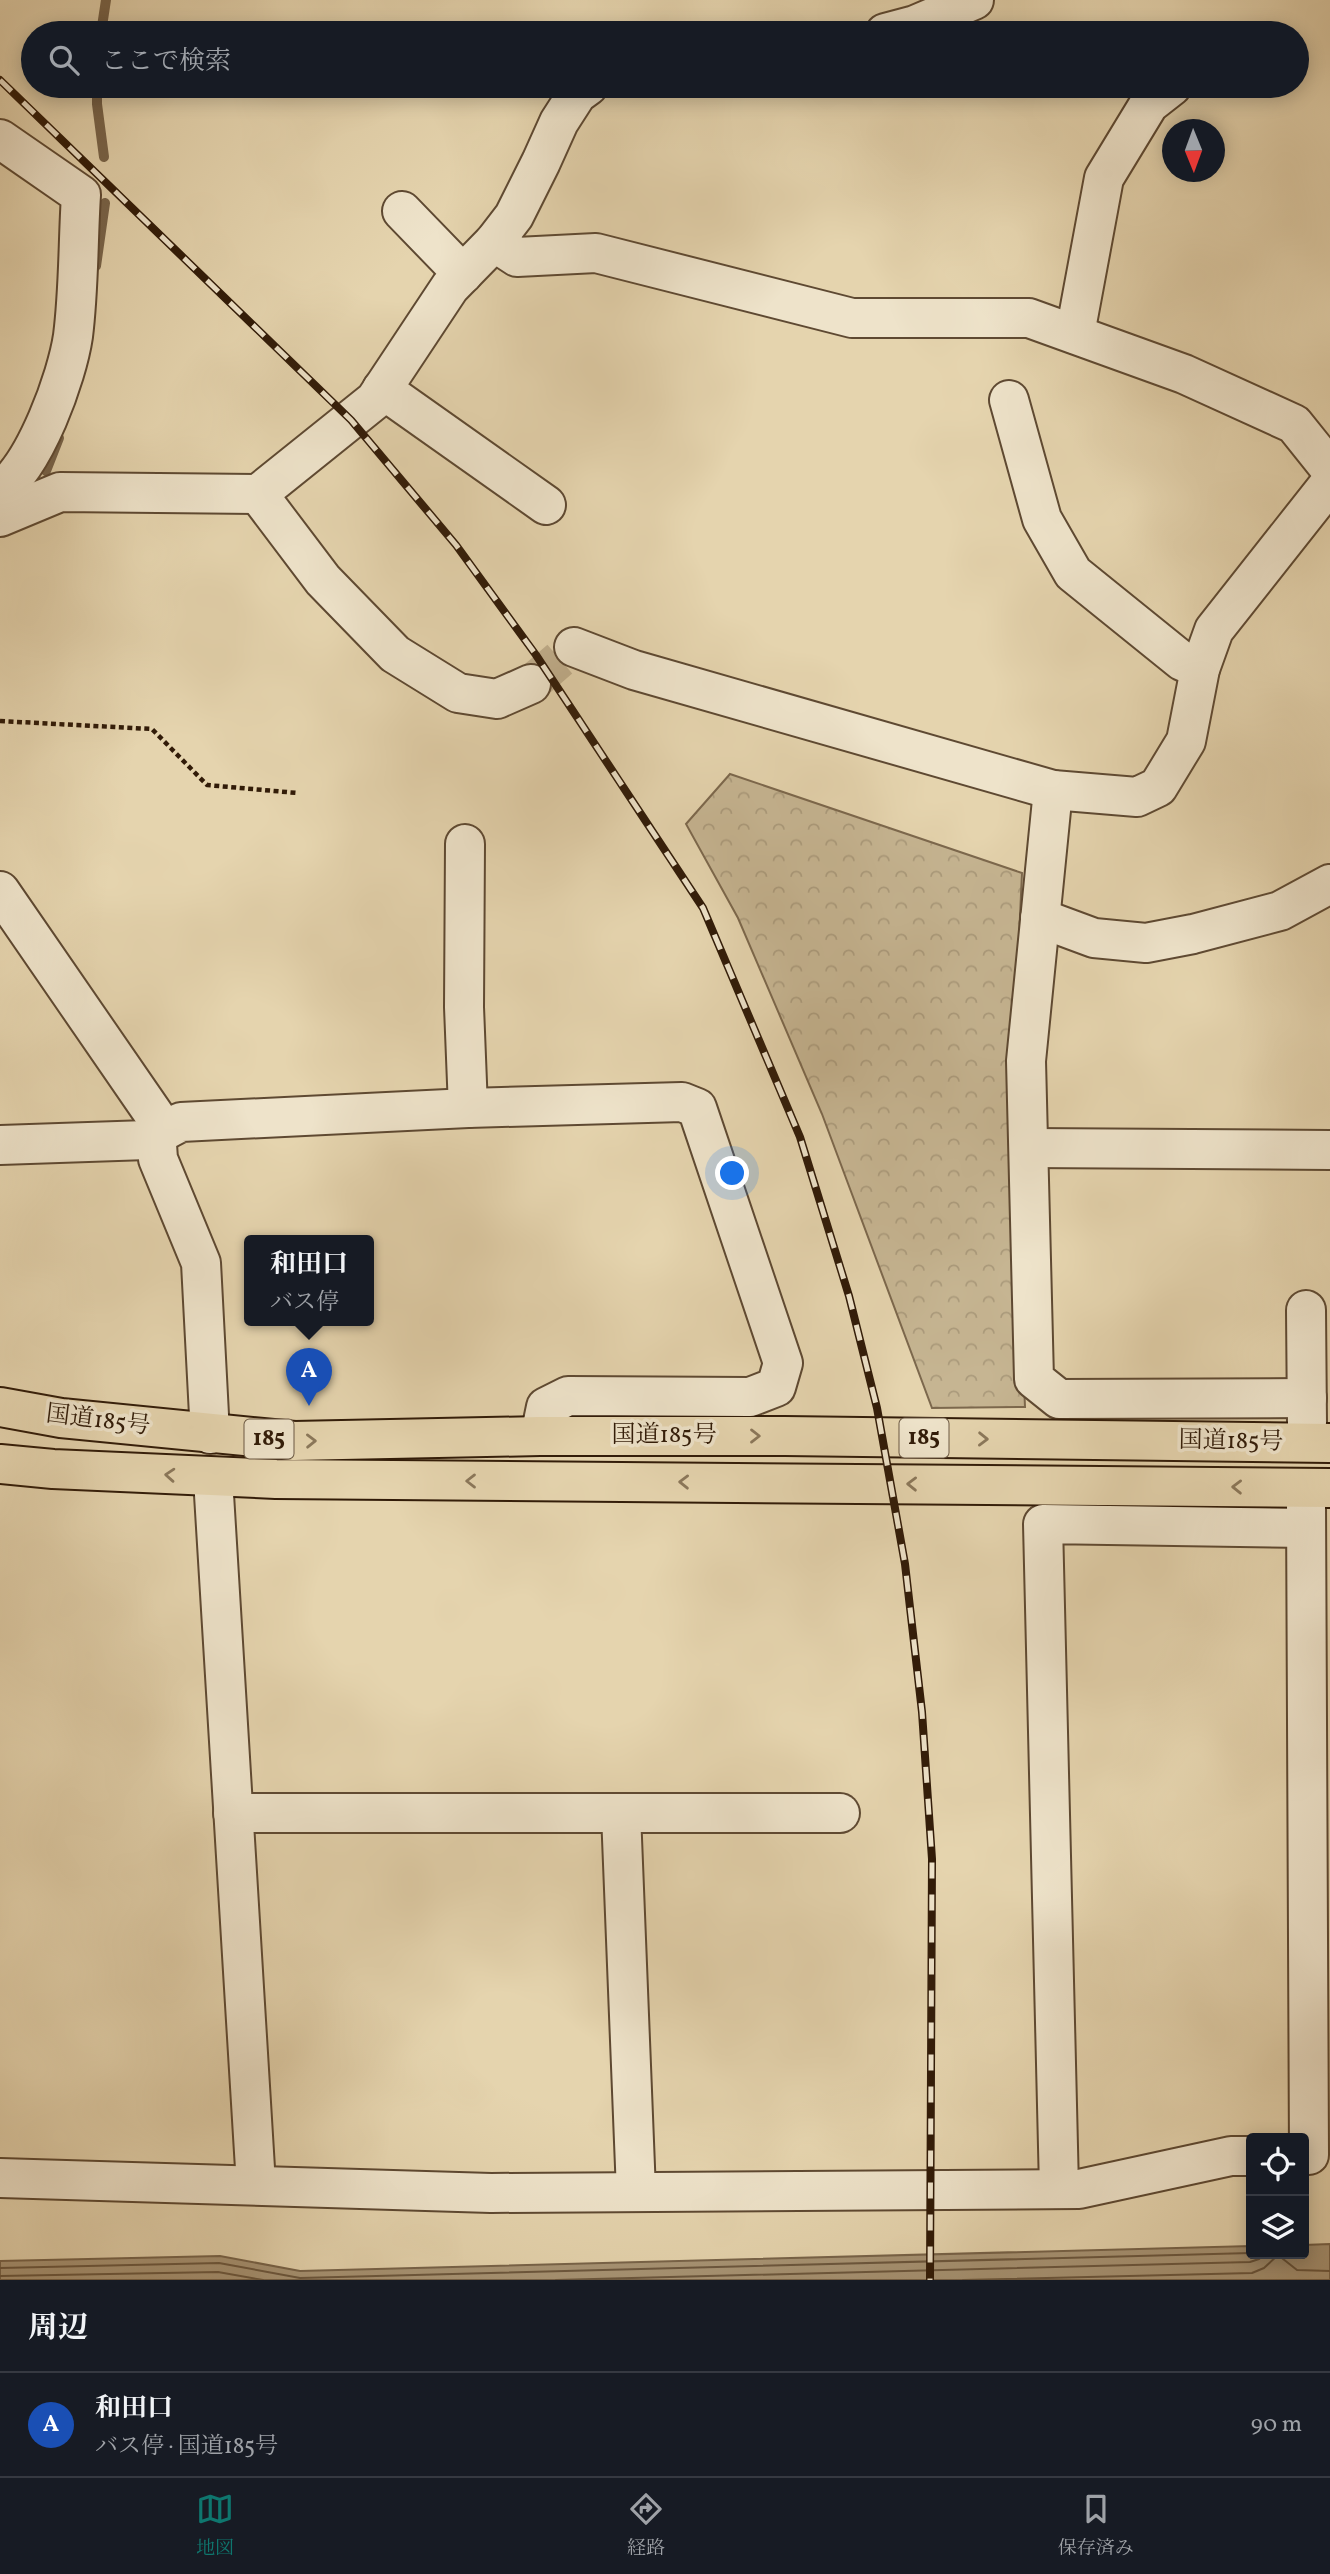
<!DOCTYPE html>
<html lang="ja">
<meta charset="utf-8">
<style>
:root{--surface:#171b24;--page:#20242c;--text:#f1f3f6;--muted:#9ea1a6;--line:#363941;--accent:#0f766e}
body{margin:0;font-family:Vollkorn,"Noto Serif JP",serif;background:var(--page);color:var(--text)}
.controls{position:absolute;right:21px;bottom:21px;display:grid;overflow:hidden;border-radius:7px;box-shadow:0 4px 18px #0003}
.controls button{width:63px;height:63px;display:grid;place-items:center;padding:0;border:0;border-bottom:2px solid var(--line);background:var(--surface);color:var(--text);font:35px sans-serif}
.compass{position:absolute;left:1162px;top:119px;width:63px;height:63px;border-radius:50%;background:var(--surface);box-shadow:0 4px 18px #0003;rotate:179deg}
.you{position:absolute;left:733px;top:1174px;width:24px;height:24px;margin:-18px;border:5px solid #fff;border-radius:50%;background:#1a73e8;box-shadow:0 0 0 10px #1a73e833}
.badge{display:grid;place-items:center;width:46px;height:46px;border-radius:50%;background:var(--accent);color:#fff;font-size:23px;font-weight:700}
.pin{position:absolute;translate:-50% -58px;filter:drop-shadow(0 2px 4px #0008)}
.pin::after{content:'';position:absolute;top:37px;width:24px;height:21px;background:inherit;clip-path:polygon(0 0,100% 0,50% 100%)}
.popup{position:absolute;left:244px;top:1235px;width:130px;height:91px;box-sizing:border-box;display:grid;place-content:center;border-radius:7px;background:var(--surface);filter:drop-shadow(0 2px 5px #0005);font-size:23px;white-space:nowrap;color:var(--muted)}
.popup b{font-size:26px;color:var(--text)}
.popup::after{content:'';position:absolute;left:50%;top:100%;margin-left:-14px;border:14px solid transparent;border-top-color:var(--surface)}
.list{margin:0;padding:0;list-style:none}
h2{display:flex;justify-content:space-between;align-items:center;height:91px;margin:0;padding:0 28px;font-size:30px}
h2 small{font-size:23px;font-weight:400;color:var(--muted)}
.list li{display:grid;grid-template-columns:46px 1fr auto;gap:21px;align-items:center;box-sizing:border-box;height:105px;padding:0 28px;border-top:2px solid var(--line)}
.list b{display:block;font-size:26px;white-space:nowrap}
.list p{margin:0;font-size:23px;white-space:nowrap;color:var(--muted)}
.list em{font-size:23px;font-style:normal;color:var(--muted)}
.icon{flex:none;width:38px;height:38px;fill:none;stroke:currentColor;stroke-width:2;stroke-linecap:round;stroke-linejoin:round}
.map{position:relative;flex:none;width:1330px;height:2280px;overflow:hidden}
.search{position:absolute;background:var(--surface);box-shadow:0 4px 18px #0003;left:21px;right:21px;top:21px;height:77px;display:flex;align-items:center;gap:18px;box-sizing:border-box;padding:0 24px;border-radius:38px;color:var(--muted);font-size:26px}
.sheet{height:196px;background:var(--surface)}
nav{display:flex;justify-content:space-around;align-items:center;box-sizing:border-box;height:98px;border-top:2px solid var(--line);background:var(--surface);font-size:19px;color:var(--muted)}
nav a{display:grid;justify-items:center;gap:4px}
nav .on{color:var(--accent)}
.map>svg:first-child{display:block}
.forest{fill:url(#forest-crowns);stroke:#7c684d;stroke-width:2}
.water{fill:#a89576;stroke:#78644a;stroke-width:2}
.lines{fill:none;stroke-linecap:round;stroke-linejoin:round}
.shore{stroke:#6c583f;stroke-width:2}
.stream{stroke:#78644a;stroke-width:10}
.minor-tunnel{stroke:#c1af8d;stroke-width:38;stroke-dasharray:38 19;stroke-linecap:butt}
.minor-casing{stroke:#5e4932;stroke-width:42}
.highway-casing{stroke:#311b08;stroke-width:42}
.path{stroke:#311b08;stroke-width:4.5;stroke-dasharray:5 3.5;stroke-linecap:butt}
.minor{stroke:#eee3ca;stroke-width:38}
.highway{stroke:#e5d4ae;stroke-width:38}
.rail-casing{stroke:#311b08;stroke-width:8}
.rail{stroke:#eee3ca;stroke-width:5;stroke-dasharray:16;stroke-linecap:butt}
.oneway{stroke:#8b785b}
.labels{text-anchor:middle;dominant-baseline:central;stroke-width:7;stroke-linejoin:round;paint-order:stroke}
.shield{fill:#eee3ca;stroke:#6a5742;stroke-width:2}
.shield-label{font-size:23px;font-weight:bold;fill:#311b08}
.street-label{font-size:24px;fill:#311b08;stroke:#eee3ca}
</style>
<div class="map">
<svg width="1330" height="2280" viewBox="0 0 1330 2280">
<defs>
<pattern id="forest-crowns" width="20" height="18" patternUnits="userSpaceOnUse" patternTransform="scale(1.75)"><rect width="20" height="18" fill="#c6b592"/><path d="M2 6a3 3 0 1 1 6 0M12 15a3 3 0 1 1 6 0" fill="none" stroke="#ab9b7c"/></pattern>
</defs>
<rect width="100%" height="100%" fill="#e5d4ae"/>
<filter id="stains"><feTurbulence type="fractalNoise" baseFrequency=".00286" numOctaves="4"/><feColorMatrix values="0 0 0 0 .2 0 0 0 0 .09 0 0 0 0 .02 0 0 0 .5 -.17"/></filter>
<radialGradient id="worn" r=".72"><stop offset=".6" stop-color="#630" stop-opacity="0"/><stop offset="1" stop-color="#630" stop-opacity=".3"/></radialGradient>
<path class="forest" d="M730,774L1022,873L1012,1088L1025,1407L932,1408L822,1114L738,918L686,824Z"/>
<path class="water" d="M1330,2244V2280H0V2261L220,2256L300,2271L1251,2246V2254H1304V2245Z"/>
<g class="lines">
<g class="shore">
<path d="M0,2268L219,2263L300,2278L1251,2253"/>
<path d="M0,2276L218,2272L263,2280"/>
<path d="M556,2280L1250,2262L1259,2259L1264,2254"/>
<path d="M963,2280L1252,2273L1264,2268L1278,2255L1297,2270L1330,2271"/>
</g>
<g class="stream">
<path d="M101,33L106,0"/>
<path d="M97,86V104L104,157"/>
<path d="M96,266L105,203"/>
<path d="M46,471L59,438"/>
</g>
<path class="minor-tunnel" d="M531,684L574,647"/>
<g class="minor-casing">
<g id="minor">
<path d="M885,33L915,25L974,0"/>
<path d="M0,139L81,195C78,241 79,289 73,336C67,377 35,466 0,490"/>
<path d="M402,211L463,274"/>
<path d="M494,242L517,257L596,253L852,318H1029L1184,374L1294,424L1330,469"/>
<path d="M1075,334L1104,178L1149,104L1172,86"/>
<path d="M382,389L546,505"/>
<path d="M1009,400L1042,519L1073,573L1182,661L1200,669"/>
<path d="M258,494L323,580L395,654L458,693L497,699L531,684"/>
<path d="M0,517L60,492L258,494L375,400L450,287L494,242L514,216L541,162L559,122L577,94L588,86"/>
<path d="M574,647L634,670L1053,790L1137,797L1158,787L1186,741L1200,669L1214,630L1330,483"/>
<path d="M1053,790L1026,1061L1034,1379L1059,1399L1307,1398"/>
<path d="M465,844L464,1007L468,1108"/>
<path d="M0,891L155,1116L158,1159L201,1263L210,1434"/>
<path d="M1040,918L1094,938L1146,943L1193,934L1280,911L1330,884"/>
<path d="M0,1145L147,1140L181,1122L468,1108L682,1102L697,1108L783,1363L776,1387L750,1397L568,1396L546,1407L540,1436"/>
<path d="M1029,1148L1330,1150"/>
<path d="M1306,1310L1307,1423"/>
<path d="M213,1478L256,2185"/>
<path d="M1306,1503L1309,2155"/>
<path d="M233,1813H840"/>
<path d="M621,1813L636,2192"/>
<path d="M0,2178L491,2193L1079,2189L1231,2156H1251"/>
<path d="M1059,2188L1043,1524L1306,1528"/>
</g>
</g>
<g class="highway-casing">
<g id="highway">
<path d="M0,1407L61,1418L294,1441L540,1436H785L1330,1443"/>
<path d="M0,1464L53,1469L276,1479L1330,1488"/>
</g>
</g>
<path class="path" d="M0,721L152,729L207,785L297,793"/>
<use href="#minor" class="minor"/>
<use href="#highway" class="highway"/>
<g class="rail-casing">
<path id="rail" d="M0,80L351,420L456,545L536,655L703,908L800,1137L849,1296L877,1408L905,1564L922,1712L932,1859L930,2280"/>
</g>
<use href="#rail" class="rail"/>
</g>
<defs><path id="oneway-chevron" d="M-2-3.5L2.5 0L-2 3.5" fill="none" stroke-width="1.6" stroke-linecap="round" stroke-linejoin="round" transform="scale(1.75)"/></defs>
<g class="oneway">
<use href="#oneway-chevron" transform="translate(755 1436)"/>
<use href="#oneway-chevron" transform="translate(983 1439) rotate(1)"/>
<use href="#oneway-chevron" transform="translate(311 1441) rotate(-1)"/>
<use href="#oneway-chevron" transform="translate(170 1475) rotate(-176)"/>
<use href="#oneway-chevron" transform="translate(471 1481) rotate(-180)"/>
<use href="#oneway-chevron" transform="translate(684 1482) rotate(-179)"/>
<use href="#oneway-chevron" transform="translate(912 1484) rotate(-179)"/>
<use href="#oneway-chevron" transform="translate(1237 1487) rotate(-179)"/>
</g>
<g class="labels">
<g class="shield">
<rect x="899.5" y="1418.5" width="49" height="39" rx="5"/>
<rect x="244.5" y="1419.5" width="49" height="39" rx="5"/>
</g>
<g class="shield-label">
<text x="924" y="1438">185</text>
<text x="269" y="1439">185</text>
</g>
<g class="street-label">
<text transform="translate(98 1421) rotate(7)">国道185号</text>
<text x="664" y="1436">国道185号</text>
<text transform="translate(1231 1442) rotate(1)">国道185号</text>
</g>
</g>
<rect width="100%" height="100%" filter="url(#stains)"/>
<rect width="100%" height="100%" fill="url(#worn)"/>
</svg>
<div class="controls">
<button><svg class="icon" aria-label="locate" viewBox="0 0 24 24"><circle cx="12" cy="12" r="6"/><path d="M12 2v4M12 18v4M2 12h4M18 12h4"/></svg></button>
<button><svg class="icon" aria-label="layers" viewBox="0 0 24 24"><path d="M12 4l9 5-9 5-9-5zM3 14l9 5 9-5"/></svg></button>
</div>
<svg class="compass" viewBox="-18 -18 36 36"><path d="M0-13l5 13h-10z" fill="#e53935"/><path d="M0 13l5-13h-10z" fill="#9ea1a6"/></svg>
<div class="you"></div>
<div class="pin badge" style="left:309px;top:1406px;background:#1a4fb4">A</div>
<div class="popup"><b>和田口</b>バス停</div>
<div class="search"><svg class="icon" aria-label="search" viewBox="0 0 24 24"><circle cx="10" cy="10" r="6"/><path d="M15 15l6 6"/></svg>ここで検索</div>
</div>
<section class="sheet">
<h2>周辺<small></small></h2>
<ul class="list">
<li><span class="badge" style="background:#1a4fb4">A</span><div><b>和田口</b><p>バス停 · 国道185号</p></div><em>90 m</em></li>
</ul>
</section>
<nav>
<a class="on"><svg class="icon" aria-label="map" viewBox="0 0 24 24"><path d="M3 6l6-2 6 2 6-2v14l-6 2-6-2-6 2zM9 4v14M15 6v14"/></svg>地図</a>
<a><svg class="icon" aria-label="directions" viewBox="0 0 24 24"><path d="M12 3l9 9-9 9-9-9zM9 14v-3h6M13 9l2 2-2 2"/></svg>経路</a>
<a><svg class="icon" aria-label="saved" viewBox="0 0 24 24"><path d="M7 4h10v16l-5-4-5 4z"/></svg>保存済み</a>
</nav>
